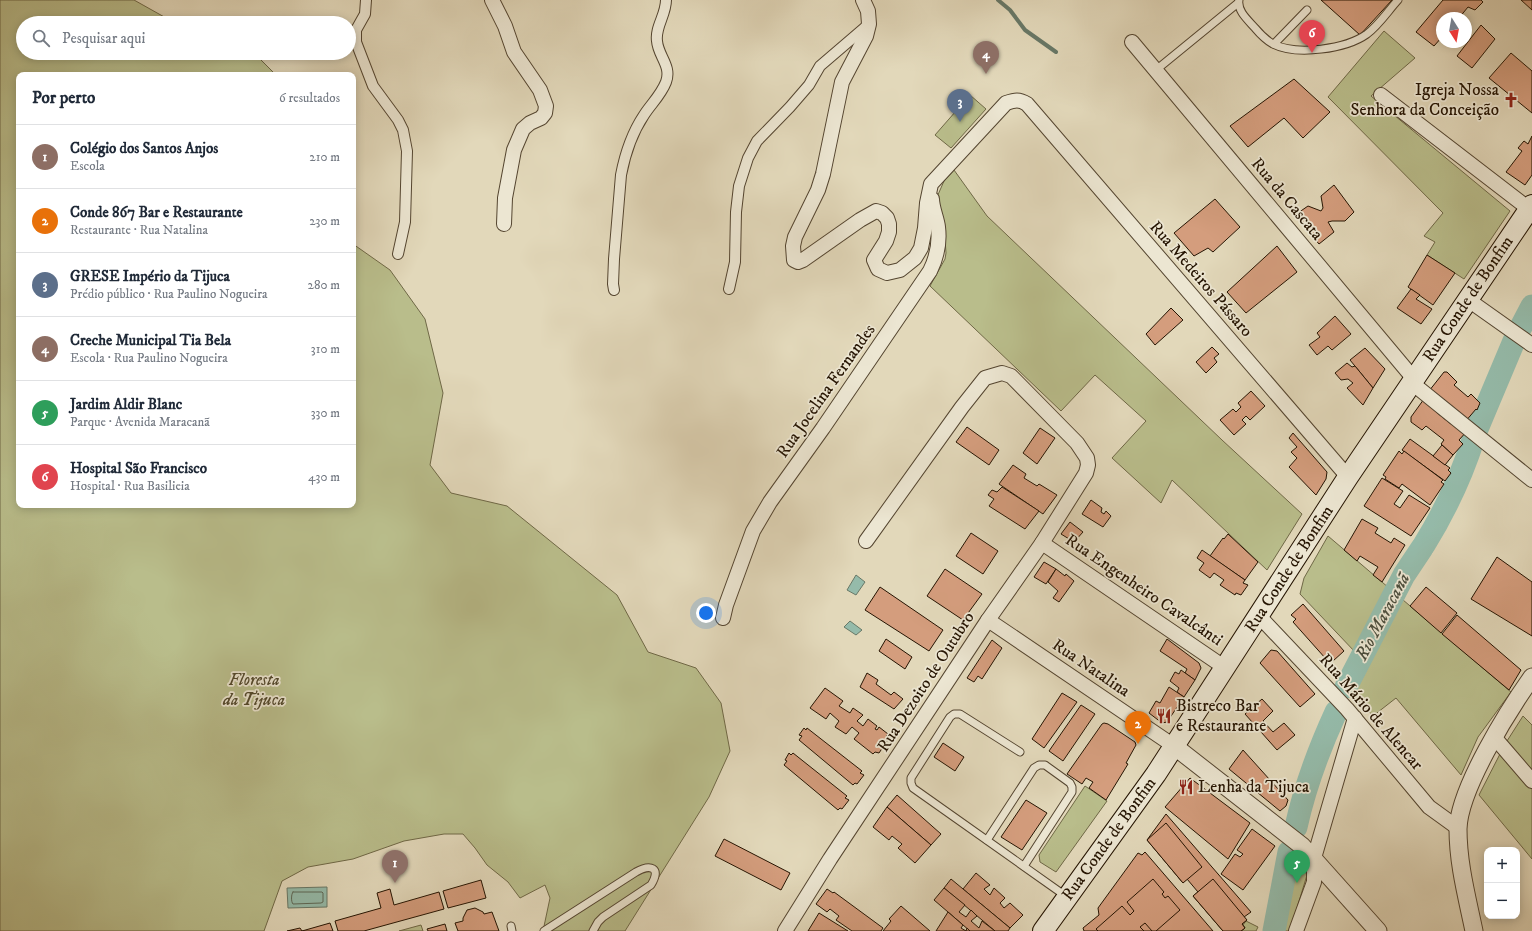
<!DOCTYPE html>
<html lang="pt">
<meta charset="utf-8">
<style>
:root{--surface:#fff;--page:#f6f6f7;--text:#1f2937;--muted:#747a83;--line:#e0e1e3;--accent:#7c3aed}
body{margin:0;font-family:"IM FELL DW Pica",serif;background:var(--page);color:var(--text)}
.controls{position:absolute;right:12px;bottom:12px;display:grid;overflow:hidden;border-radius:8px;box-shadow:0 2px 10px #0003}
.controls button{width:36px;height:36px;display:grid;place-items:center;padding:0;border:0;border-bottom:1px solid var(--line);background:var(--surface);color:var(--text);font:20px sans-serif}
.compass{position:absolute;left:1436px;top:12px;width:36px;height:36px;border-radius:50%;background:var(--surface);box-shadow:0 2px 10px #0003;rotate:169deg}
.you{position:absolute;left:706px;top:613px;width:14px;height:14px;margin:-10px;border:3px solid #fff;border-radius:50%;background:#1a73e8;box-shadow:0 0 0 6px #1a73e833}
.badge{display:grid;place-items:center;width:26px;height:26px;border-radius:50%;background:var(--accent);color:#fff;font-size:13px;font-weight:700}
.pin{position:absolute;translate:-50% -33px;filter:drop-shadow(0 1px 2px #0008)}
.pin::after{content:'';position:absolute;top:21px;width:14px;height:12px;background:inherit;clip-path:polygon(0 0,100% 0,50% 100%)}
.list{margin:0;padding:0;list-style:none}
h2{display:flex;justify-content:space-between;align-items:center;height:52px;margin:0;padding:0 16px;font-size:17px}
h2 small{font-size:13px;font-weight:400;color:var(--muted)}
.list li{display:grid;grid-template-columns:26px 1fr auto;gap:12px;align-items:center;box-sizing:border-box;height:64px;padding:0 16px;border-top:1px solid var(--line)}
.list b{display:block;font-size:15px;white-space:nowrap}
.list p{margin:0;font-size:13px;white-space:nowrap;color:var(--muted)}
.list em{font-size:13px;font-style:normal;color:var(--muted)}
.icon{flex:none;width:22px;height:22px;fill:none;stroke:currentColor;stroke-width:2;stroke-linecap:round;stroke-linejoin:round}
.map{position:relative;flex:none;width:1532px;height:931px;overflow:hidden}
.search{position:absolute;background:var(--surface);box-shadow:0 2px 10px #0003;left:16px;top:16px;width:340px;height:44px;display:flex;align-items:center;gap:10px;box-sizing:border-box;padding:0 14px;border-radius:22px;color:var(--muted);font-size:15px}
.panel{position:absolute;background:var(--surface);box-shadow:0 2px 10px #0003;left:16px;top:72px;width:340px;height:436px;border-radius:8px}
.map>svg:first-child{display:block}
.green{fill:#b9bd8b;stroke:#6f6846}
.water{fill:#95bbaa;stroke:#687867}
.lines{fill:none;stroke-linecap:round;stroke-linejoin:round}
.shore{stroke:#5d6856;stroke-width:1}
.stream{stroke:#687867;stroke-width:4}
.river{stroke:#95bbaa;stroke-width:23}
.building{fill:#d49d7d;stroke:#251402}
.service-casing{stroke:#544530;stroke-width:9}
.pedestrian-casing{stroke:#544530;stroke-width:12}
.minor-casing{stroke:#544530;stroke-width:16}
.tertiary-casing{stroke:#544530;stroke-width:19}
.secondary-casing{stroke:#251402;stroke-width:22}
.service{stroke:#ece6d2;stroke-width:7}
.pedestrian{stroke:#ece6d2;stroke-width:10}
.minor{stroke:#ece6d2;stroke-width:14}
.tertiary{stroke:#ece6d2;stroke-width:17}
.secondary{stroke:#ece6d2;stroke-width:20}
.labels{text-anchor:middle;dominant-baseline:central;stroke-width:3.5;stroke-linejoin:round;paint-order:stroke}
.poi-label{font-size:17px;fill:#251402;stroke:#ece6d2;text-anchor:start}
.street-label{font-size:17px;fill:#251402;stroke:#ece6d2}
.park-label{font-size:17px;font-style:italic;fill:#51472b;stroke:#ece6d2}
.water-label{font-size:18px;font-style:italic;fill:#4c4e3d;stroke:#ece6d2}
</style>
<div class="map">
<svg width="1532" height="931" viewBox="0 0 1532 931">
<rect width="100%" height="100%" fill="#e2d8ba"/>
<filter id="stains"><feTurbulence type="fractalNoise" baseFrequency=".005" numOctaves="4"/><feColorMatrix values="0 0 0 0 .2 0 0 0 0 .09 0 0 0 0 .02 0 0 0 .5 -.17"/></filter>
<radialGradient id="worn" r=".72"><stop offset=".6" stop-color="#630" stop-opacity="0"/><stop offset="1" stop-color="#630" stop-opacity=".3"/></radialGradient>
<g class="green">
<path d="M0,0H134L175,23H23V53H254L276,75H19V505H353V244L390,270L425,319L443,393L430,465L451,493L507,506L617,595L648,652L696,668L721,703L730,751L709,797L625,931H543L550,898L545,885L520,898L508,882L487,865L475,848L463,834H444L404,841L353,859L308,867L282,881L264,931H0Z"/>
<path d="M1384,31L1415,58L1371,96L1510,211L1464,279L1427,255L1435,242L1424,236L1443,213L1328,97Z"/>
<path d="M970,95L986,109L951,148L935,135Z"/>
<path d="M954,170L987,216L1222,440L1302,514L1267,570L1172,480L1161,503L1112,458L1146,421L1095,375L1061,411L930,286L945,259L946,253L944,226L937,197L944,181Z"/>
<path d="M1328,536L1511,692L1478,737L1461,775L1396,698L1373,716L1343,684L1356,653L1300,594L1304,578Z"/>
<path d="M1523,716L1532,725V770L1507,741Z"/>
<path d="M1500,754L1532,788V859L1479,795Z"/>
<path d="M1085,786L1107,801L1056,872L1040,862L1039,855Z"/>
<path d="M1295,856L1302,864L1307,875L1290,931H1282Z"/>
<path d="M1246,921L1258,927L1256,931H1241L1245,928L1243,925Z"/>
<path d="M421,925L423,931H399Z"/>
</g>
<g class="water">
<path d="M856,575L865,582L856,595L847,590Z"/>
<path d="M850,621L862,630L856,635L844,627Z"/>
<path d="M327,887V907L288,908L287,888Z"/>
</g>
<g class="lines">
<path class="shore" d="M293,892H322L323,893V902L321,903L293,904C291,902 291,894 293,892Z"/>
<path class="stream" d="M998,0L1010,10L1025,30L1056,52"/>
<g class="river">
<path d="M1521,327L1532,306"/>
<path d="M1477,429L1514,341"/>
<path d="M1424,545C1445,511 1462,475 1474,437"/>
<path d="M1346,687L1404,575L1422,548"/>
<path d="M1296,827C1305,786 1319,749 1336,712"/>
<path d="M1274,931L1289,852"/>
</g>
</g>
<g class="building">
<path d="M1321,0H1392L1360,35Z"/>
<path d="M1443,0H1481L1483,2L1475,10L1468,7L1459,18H1442V37L1434,46L1416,32Z"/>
<path d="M1521,0H1532V10Z"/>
<path d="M1481,25L1495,39L1472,68L1457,56Z"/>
<path d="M1511,53L1532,71V113L1489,78Z"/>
<path d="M1294,79L1330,112L1303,138L1284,118L1248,147L1230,126Z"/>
<path d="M1532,136V175L1525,185L1506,172L1522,151L1518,148L1524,141L1528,144Z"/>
<path d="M1334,185L1354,212L1345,221H1332L1328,222L1334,232L1319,244L1295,215L1308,206L1321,211L1323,208L1321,196Z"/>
<path d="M1215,199L1240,227L1213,252L1208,248L1194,256L1174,233Z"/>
<path d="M1277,246L1297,272L1246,313L1227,292Z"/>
<path d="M1427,255L1455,273L1433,305L1408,287Z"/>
<path d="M1411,289L1420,295L1416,299L1432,309L1421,324L1397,308Z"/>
<path d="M1171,308L1183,320L1155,345L1146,334Z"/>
<path d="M1335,316L1351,334L1332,350L1328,346L1317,355L1309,345L1320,337L1317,333Z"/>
<path d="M1212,347L1219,354L1214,358L1217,362L1206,373L1196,362Z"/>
<path d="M1365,348L1385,369L1373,388L1350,360Z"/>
<path d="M1347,363L1352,367L1355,366L1373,388L1363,405L1347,388L1353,383L1348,379L1341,380L1335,373Z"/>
<path d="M1444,372H1447L1457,382L1454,385L1468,397L1471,394L1480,403L1477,410L1476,409L1465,422L1454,409L1444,399L1441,402L1429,391Z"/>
<path d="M1251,391L1265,406L1250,420L1246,416L1242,420L1246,424L1234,435L1220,420L1233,409L1236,412L1241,407L1238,403Z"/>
<path d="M1424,399L1439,408L1436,412L1451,424L1454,420L1467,431L1459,440L1463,444L1453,455L1441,444L1444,440L1426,426L1422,430L1411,422V417Z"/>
<path d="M967,427L999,450L989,465L956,442Z"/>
<path d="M1040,428L1055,438L1037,464L1023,453Z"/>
<path d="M1293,433L1327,472L1326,479L1316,495L1289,467L1297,458L1291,452L1297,447L1289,438Z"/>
<path d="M1410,439L1450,468L1448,470L1451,473L1445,481L1402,450Z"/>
<path d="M1442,445L1453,455L1445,465L1433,456Z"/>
<path d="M1399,451L1402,454L1404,451L1443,480L1441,482L1444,484L1430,505L1402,484L1399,488L1385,479L1386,477L1383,475Z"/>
<path d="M1013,465L1026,474L1024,478L1037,486L1039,484L1057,495L1043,514L999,484Z"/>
<path d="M1382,478L1403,491L1394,504L1400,508L1409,495L1430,508L1411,536L1364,506Z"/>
<path d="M1002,487L1039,511L1025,529L989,506L994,499L988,495L992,490L997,492Z"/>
<path d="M1091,500L1102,508L1101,512L1104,514L1106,511L1111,516L1103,527L1082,514Z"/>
<path d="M1362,519L1378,528L1375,533L1391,543L1394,538L1405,545L1382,582L1373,575L1378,567L1360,556L1357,561L1344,550Z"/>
<path d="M1070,522L1083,532L1074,542L1061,534Z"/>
<path d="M971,533L998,551L983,574L956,556Z"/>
<path d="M1228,534L1258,562L1245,580L1210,556L1223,538L1224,539Z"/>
<path d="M1202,550L1245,580L1243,583L1248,585L1241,595L1236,593L1235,595L1220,585L1224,580L1214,573L1210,578L1199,570L1204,563L1197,558Z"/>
<path d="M1497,557L1532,582V636L1471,599Z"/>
<path d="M1044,562L1056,569L1046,584L1034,577Z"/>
<path d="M945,569L982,594L963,620L927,596Z"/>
<path d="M1056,569L1065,576L1066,574L1074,581L1059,602L1053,598L1058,591L1048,582Z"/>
<path d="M880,587L943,630L929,651L865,610Z"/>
<path d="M1426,587L1457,613L1441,633L1410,606Z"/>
<path d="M1303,604L1344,651L1333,661L1329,657L1326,659L1293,622L1296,619L1291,615Z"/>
<path d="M1457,615L1521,670L1509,690L1442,634Z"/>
<path d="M886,639L912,657L905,669L879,651Z"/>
<path d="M1167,639L1199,663L1201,668L1195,680L1185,673L1187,669L1160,651Z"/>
<path d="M992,640L1002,648L982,679L978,676L974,682L967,678Z"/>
<path d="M1271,650L1277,651L1315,694L1300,707L1260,663Z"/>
<path d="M1181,670L1195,680L1184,697L1177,692L1179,688L1170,681L1175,672L1179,674Z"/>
<path d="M867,673L878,680L876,684L891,695L894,692L903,699L894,709L860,687Z"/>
<path d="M1169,687L1184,697L1167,722L1162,723L1149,713L1156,701L1160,703Z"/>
<path d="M825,688L843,701L839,706L850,713L853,708L863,715L857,721L863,726L868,719L877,726L875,729L877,730L879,727L888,734L886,736L889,738L879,753L875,752L873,754L854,739L859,733L852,727L846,734L835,727L839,721L830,713L826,719L810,708Z"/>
<path d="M1062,693L1077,702L1044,748L1032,739Z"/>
<path d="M1262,699L1273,711L1263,721L1273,732L1284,723L1295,735L1277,750L1245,714Z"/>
<path d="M1081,705L1095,714L1063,761L1049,751Z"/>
<path d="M1104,723L1108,724L1135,742L1136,745L1126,763L1128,764L1106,800L1089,788L1093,782L1086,778L1082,784L1067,774L1102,724Z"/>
<path d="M804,728L806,730L807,728L862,771L860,773L864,775L857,784L855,783L853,785L799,740L802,736L799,735Z"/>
<path d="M943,743L964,757L955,771L934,757Z"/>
<path d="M1243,750L1288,800L1286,806L1280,811L1229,769Z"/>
<path d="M789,753L791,755L793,753L847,796L845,798L849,800L842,809L840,808L838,810L784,765L787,761L785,760Z"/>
<path d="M1190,778L1250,823L1228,859L1165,807Z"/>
<path d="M897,795L941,834L931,845L887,807Z"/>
<path d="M1026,800L1047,813L1022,850L1001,837Z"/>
<path d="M887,807L931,845L915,863L898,848L902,844L892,836L889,840L873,827Z"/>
<path d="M1166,814L1251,912L1244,917L1247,920L1242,924L1245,928L1241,931H1223L1193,896L1198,892L1187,879L1183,883L1147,840Z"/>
<path d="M1166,823L1202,867L1183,883L1147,840Z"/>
<path d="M1252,829L1275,846L1243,890L1221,874L1235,854L1240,857L1243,854L1237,850Z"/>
<path d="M724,839L790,873L781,890L715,856Z"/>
<path d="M1145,852L1213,931H1084L1083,928L1099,915L1098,908L1138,853L1142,855Z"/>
<path d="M976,873L990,885L984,889L990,895L994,888L1005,898L1000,903L1004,908L1010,903L1023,915L1010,928L963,889Z"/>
<path d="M951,879L1010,928L1008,931H995L944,888Z"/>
<path d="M1153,879L1164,892L1162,894L1165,898L1168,896L1180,910L1156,931H1152L1145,923L1140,927L1144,931H1098L1096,929L1122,906L1130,915L1134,911L1127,902Z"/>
<path d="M1213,879L1247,920L1242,924L1245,928L1241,931H1223L1193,896Z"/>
<path d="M481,880L486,898L448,908L443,891Z"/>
<path d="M944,888L965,905L959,912L966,917L971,910L977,916L971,921L979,928L982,921L995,931H970L948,912L934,900Z"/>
<path d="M390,889L394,905L439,892L444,909L364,931H338L335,921L381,908L377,893Z"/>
<path d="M827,889L833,893L834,892L883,928L881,931H852L836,920L839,916L830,909L827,912L816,904Z"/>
<path d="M901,906L930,931H883L891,921L889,919Z"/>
<path d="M475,908L483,912L484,914L492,912L499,931H458L455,923L463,921V918L467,910Z"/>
<path d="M948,912L963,925L961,928L966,931L967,928L970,931H936Z"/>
<path d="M819,913L848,931H808Z"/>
<path d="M330,923L333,931H302Z"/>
<path d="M445,924L447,931H428L427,929Z"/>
<path d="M300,928L302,931H287Z"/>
</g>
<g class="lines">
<g class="service-casing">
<g id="service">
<path d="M1239,0C1237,11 1248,20 1255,28C1260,34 1266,40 1273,44C1297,56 1346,49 1367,34C1379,25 1388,11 1398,0"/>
<path d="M1274,44L1307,10"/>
<path d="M1156,70L1238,3"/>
<path d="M1020,752L960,714H954L950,717L911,778V783L913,788L1067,897"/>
<path d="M987,840L1034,768L1039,765H1045L1070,783L1072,787V792L1024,866"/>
<path d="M511,926L512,931"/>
<path d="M544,931L636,872C650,864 662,867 651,885L603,917L598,922L593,931"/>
</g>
</g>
<g class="pedestrian-casing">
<g id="pedestrian">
<path d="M366,0L365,14L356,30V42L373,86L398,120L403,130L407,151L405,222L398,254"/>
<path d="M729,289L735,262L736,212L739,186L748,158L757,141L790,107L809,85L820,66L869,24"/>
<path d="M614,290L613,284L614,259L621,175C625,154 632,133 644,115C651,104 661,95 666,82C672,66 658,56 657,41C655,27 666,15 666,0"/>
</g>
</g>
<g class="minor-casing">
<g id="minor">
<path d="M492,0L505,26L514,52L540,90L546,106L545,113L541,118L530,123L523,129L514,150L505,198L504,224"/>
<path d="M863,0L868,11L869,24L866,36L842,82L823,174L818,190L795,237L793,246L794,260L798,262L803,260L860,220L876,211L882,213L887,218L889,224V232L886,241L874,260L878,269L887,273L900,270L915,258L921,248L925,228L927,203L931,184L1006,103C1015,100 1019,99 1027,104L1348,477"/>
<path d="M1132,42L1414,379"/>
<path d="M1381,95L1529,209"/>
<path d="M1467,299L1532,345"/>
<path d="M1412,383L1532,480"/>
<path d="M1042,543L1224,667"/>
<path d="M1259,616L1347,709L1429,807L1458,828"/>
<path d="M723,618L726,605L753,531L770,502L823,428L930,271C937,257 940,243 938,227C937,218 932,208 932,199"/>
<path d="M988,620L1174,746"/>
<path d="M1495,738L1532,781"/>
<path d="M785,931L830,859L988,620L1042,543L1086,473L1088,465L1087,458L1077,443L1011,376L1002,373L985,378L962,407L866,541"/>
<path d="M1296,931L1314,882V858L1355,718"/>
</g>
</g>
<g class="tertiary-casing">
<g id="tertiary">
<path d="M1174,746L1302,846L1378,931"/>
<path d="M1474,931C1467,897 1458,864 1458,829C1459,789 1508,711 1532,677"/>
</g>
</g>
<g class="secondary-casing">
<path id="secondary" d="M1043,931L1156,774L1348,477L1532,205"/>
</g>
<use href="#service" class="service"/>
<use href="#pedestrian" class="pedestrian"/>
<use href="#minor" class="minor"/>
<use href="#tertiary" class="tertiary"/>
<use href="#secondary" class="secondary"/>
</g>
<defs>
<g id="church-bare" transform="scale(1.2)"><path d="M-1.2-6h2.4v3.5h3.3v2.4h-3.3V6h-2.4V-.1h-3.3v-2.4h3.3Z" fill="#8f2418" stroke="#ece6d2" stroke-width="2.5" paint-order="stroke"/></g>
<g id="restaurant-bare" transform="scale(1.2)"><path d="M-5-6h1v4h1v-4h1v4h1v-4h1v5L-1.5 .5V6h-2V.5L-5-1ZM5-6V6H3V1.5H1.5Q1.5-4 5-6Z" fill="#8f2418" stroke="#ece6d2" stroke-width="2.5" paint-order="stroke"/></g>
</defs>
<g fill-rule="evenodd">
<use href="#church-bare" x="1511" y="100"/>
<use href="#restaurant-bare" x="1164" y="716"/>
<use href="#restaurant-bare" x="1186" y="787"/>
</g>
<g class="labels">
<g class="poi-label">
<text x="1499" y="90" text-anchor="end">Igreja Nossa<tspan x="1499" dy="20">Senhora da Conceição</tspan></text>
<text x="1176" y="706">Bistreco Bar<tspan x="1176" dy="20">e Restaurante</tspan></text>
<text x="1198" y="787">Lenha da Tijuca</text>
</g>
<g class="street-label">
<text transform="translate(1287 199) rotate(50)">Rua da Cascata</text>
<text transform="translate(1201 279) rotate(49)">Rua Medeiros Pássaro</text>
<text transform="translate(1468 299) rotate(-56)">Rua Conde de Bonfim</text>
<text transform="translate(826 391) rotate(-55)">Rua Jocelina Fernandes</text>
<text transform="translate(1289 569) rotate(-57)">Rua Conde de Bonfim</text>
<text transform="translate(1144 590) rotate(34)">Rua Engenheiro Cavalcânti</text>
<text transform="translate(1091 668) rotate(34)">Rua Natalina</text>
<text transform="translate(926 682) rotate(-57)">Rua Dezoito de Outubro</text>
<text transform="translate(1371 712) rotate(49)">Rua Mário de Alencar</text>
<text transform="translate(1109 839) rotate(-54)">Rua Conde de Bonfim</text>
</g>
<g class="park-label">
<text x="254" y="680">Floresta<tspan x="254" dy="20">da Tijuca</tspan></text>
</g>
<g class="water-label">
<text transform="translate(1383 617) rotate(-62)">Rio Maracanã</text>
</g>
</g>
<rect width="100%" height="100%" filter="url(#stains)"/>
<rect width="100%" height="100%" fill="url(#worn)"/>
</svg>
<div class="controls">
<button>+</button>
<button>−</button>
</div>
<svg class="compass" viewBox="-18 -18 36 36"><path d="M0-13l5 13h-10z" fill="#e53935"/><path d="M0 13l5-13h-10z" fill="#747a83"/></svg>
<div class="you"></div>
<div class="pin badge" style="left:395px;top:883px;background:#8d6e63">1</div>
<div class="pin badge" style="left:1138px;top:744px;background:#e8710a">2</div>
<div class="pin badge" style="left:960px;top:122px;background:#5c6f8a">3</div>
<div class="pin badge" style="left:986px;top:74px;background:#8d6e63">4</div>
<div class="pin badge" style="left:1297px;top:883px;background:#2e9e5b">5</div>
<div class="pin badge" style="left:1312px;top:53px;background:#e0444e">6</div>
<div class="search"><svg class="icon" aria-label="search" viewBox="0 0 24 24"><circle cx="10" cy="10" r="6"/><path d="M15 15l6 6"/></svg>Pesquisar aqui</div>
<section class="panel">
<h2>Por perto<small>6 resultados</small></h2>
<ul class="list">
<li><span class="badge" style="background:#8d6e63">1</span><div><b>Colégio dos Santos Anjos</b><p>Escola</p></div><em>210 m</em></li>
<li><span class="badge" style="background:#e8710a">2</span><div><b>Conde 867 Bar e Restaurante</b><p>Restaurante · Rua Natalina</p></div><em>230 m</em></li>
<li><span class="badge" style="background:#5c6f8a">3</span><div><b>GRESE Império da Tijuca</b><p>Prédio público · Rua Paulino Nogueira</p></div><em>280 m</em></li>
<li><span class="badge" style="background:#8d6e63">4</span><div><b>Creche Municipal Tia Bela</b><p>Escola · Rua Paulino Nogueira</p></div><em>310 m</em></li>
<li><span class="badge" style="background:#2e9e5b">5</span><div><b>Jardim Aldir Blanc</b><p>Parque · Avenida Maracanã</p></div><em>330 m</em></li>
<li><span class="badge" style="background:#e0444e">6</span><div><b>Hospital São Francisco</b><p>Hospital · Rua Basilieia</p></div><em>430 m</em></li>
</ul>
</section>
</div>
